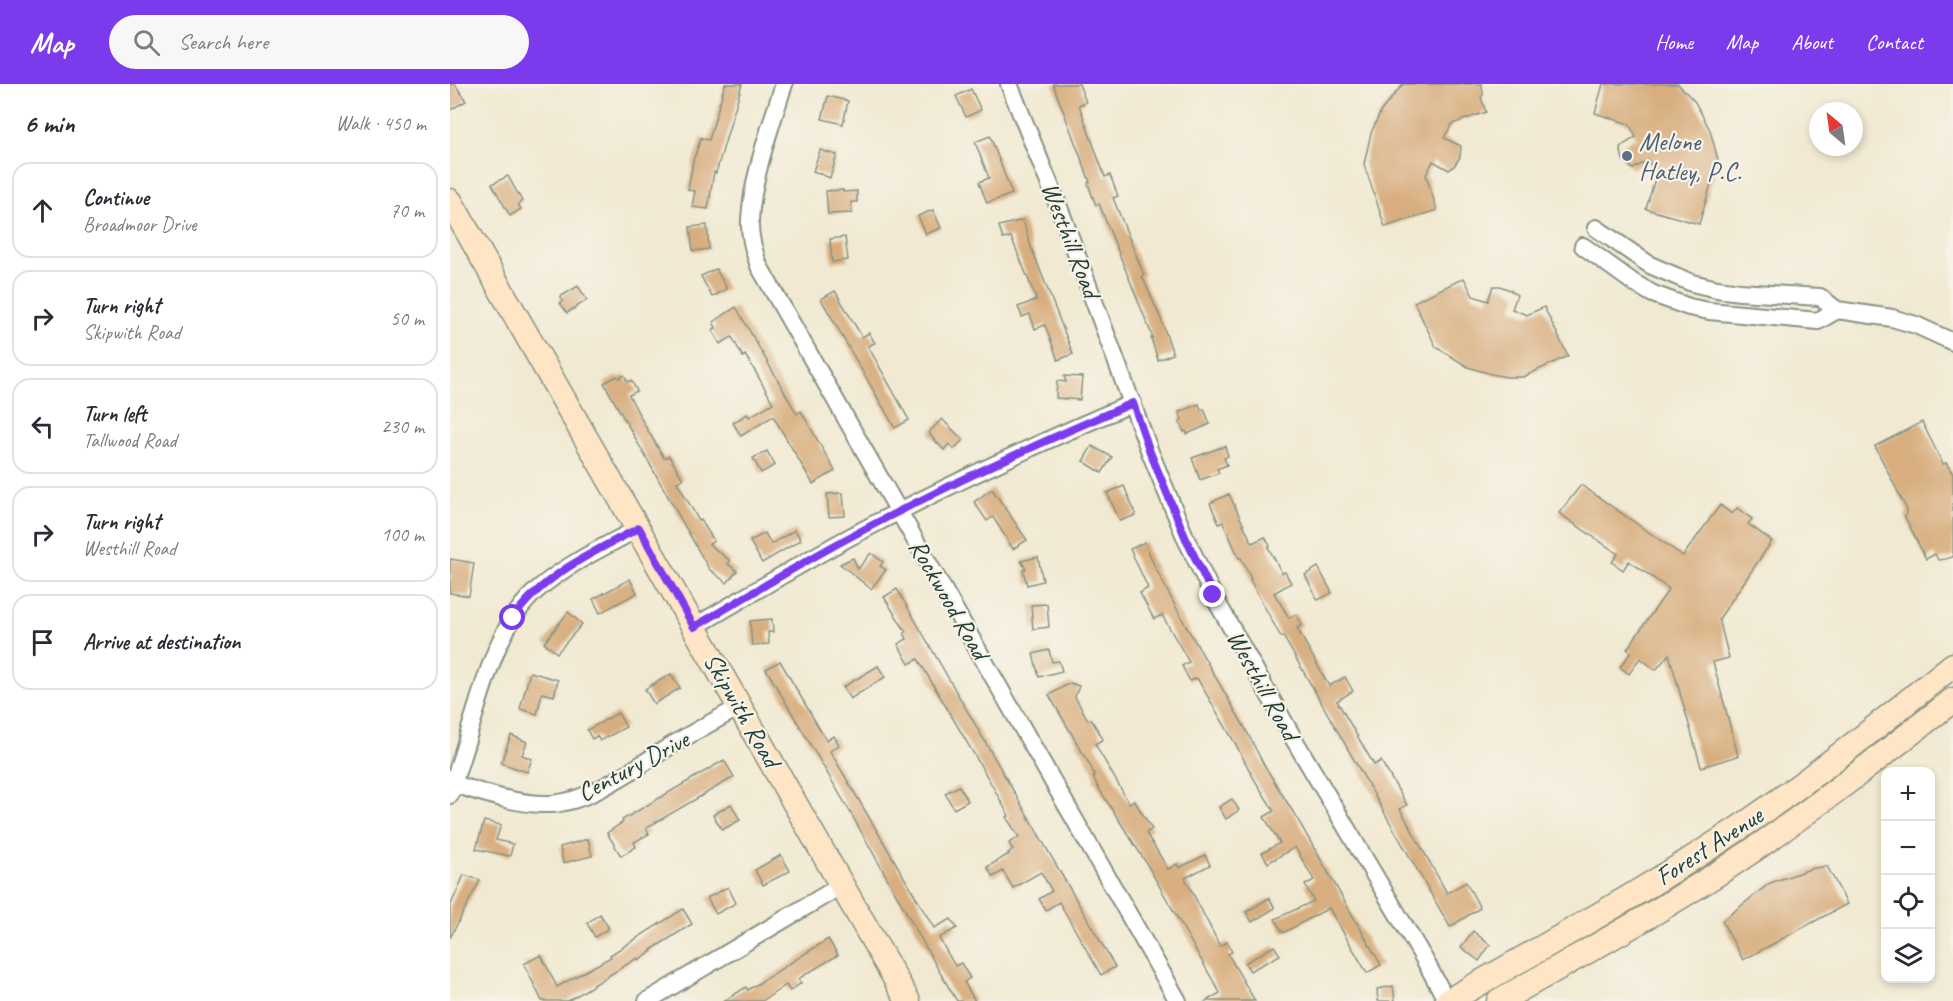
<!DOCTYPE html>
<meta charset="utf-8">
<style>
:root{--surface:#fff;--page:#f7f7f7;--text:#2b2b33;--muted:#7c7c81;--line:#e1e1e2;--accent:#7c3aed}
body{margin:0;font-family:Caveat,sans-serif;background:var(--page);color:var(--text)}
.controls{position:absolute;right:18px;bottom:18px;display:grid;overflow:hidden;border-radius:12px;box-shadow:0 3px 9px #0003}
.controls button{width:54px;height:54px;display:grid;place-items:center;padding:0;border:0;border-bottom:2px solid var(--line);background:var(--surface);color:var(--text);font:30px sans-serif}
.compass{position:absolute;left:1359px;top:18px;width:54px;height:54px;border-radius:50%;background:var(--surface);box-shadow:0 3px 9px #0003;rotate:331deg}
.stop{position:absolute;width:18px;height:18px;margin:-14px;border:4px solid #7c3aed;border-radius:50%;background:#fff}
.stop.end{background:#7c3aed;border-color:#fff;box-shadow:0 2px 6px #0008}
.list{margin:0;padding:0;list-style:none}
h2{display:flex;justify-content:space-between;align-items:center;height:78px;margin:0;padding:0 24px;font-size:26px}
h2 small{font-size:20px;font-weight:400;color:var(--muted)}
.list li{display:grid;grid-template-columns:39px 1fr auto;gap:18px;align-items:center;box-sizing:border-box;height:96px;margin:0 12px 12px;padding:0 12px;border:2px solid var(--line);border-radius:18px}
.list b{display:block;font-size:22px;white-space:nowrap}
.list p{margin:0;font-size:20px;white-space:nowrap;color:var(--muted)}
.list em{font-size:20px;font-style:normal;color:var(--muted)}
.icon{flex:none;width:33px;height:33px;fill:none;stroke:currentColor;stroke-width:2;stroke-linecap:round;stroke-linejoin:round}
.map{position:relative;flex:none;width:1503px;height:917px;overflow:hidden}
header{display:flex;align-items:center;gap:36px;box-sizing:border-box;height:84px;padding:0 30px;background:var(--accent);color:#fff}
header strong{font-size:28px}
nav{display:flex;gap:33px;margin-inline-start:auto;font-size:21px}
.search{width:420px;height:54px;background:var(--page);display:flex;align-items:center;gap:15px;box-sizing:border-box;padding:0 21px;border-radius:33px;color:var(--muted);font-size:22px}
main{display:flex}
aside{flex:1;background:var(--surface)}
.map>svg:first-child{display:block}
.building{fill:#d8ae7f}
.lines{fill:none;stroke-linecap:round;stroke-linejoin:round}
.street-casing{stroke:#889383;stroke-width:20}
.secondary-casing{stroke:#889383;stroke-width:27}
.street{stroke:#fff;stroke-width:16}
.secondary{stroke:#fde5c5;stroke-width:24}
.route{stroke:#7c3aed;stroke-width:8}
.service-dot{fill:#5c6f8a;stroke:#f7f3e8;stroke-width:2}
.labels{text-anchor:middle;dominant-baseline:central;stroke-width:4.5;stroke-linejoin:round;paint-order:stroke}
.service-label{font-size:26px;fill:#4e5e75;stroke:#f7f3e8;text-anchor:start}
.street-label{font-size:26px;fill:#1f3d34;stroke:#f7f3e8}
</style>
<header>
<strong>Map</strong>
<div class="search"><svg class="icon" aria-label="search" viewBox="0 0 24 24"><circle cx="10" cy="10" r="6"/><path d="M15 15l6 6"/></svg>Search here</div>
<nav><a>Home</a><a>Map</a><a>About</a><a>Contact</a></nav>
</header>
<main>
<aside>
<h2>6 min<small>Walk · 450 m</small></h2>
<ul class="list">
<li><svg class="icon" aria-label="ahead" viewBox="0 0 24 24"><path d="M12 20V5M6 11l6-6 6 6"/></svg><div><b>Continue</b><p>Broadmoor Drive</p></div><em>70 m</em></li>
<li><svg class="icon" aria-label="right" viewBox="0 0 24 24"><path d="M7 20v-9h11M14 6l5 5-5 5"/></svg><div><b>Turn right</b><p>Skipwith Road</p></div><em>50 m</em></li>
<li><svg class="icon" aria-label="left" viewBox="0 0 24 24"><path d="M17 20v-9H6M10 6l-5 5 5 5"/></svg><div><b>Turn left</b><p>Tallwood Road</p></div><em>230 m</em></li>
<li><svg class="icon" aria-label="right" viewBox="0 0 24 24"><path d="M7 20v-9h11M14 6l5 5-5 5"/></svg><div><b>Turn right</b><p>Westhill Road</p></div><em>100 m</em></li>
<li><svg class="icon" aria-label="arrive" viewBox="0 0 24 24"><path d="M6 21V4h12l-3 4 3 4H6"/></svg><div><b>Arrive at destination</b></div></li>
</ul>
</aside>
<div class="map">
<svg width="1503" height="917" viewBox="0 0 1503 917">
<rect width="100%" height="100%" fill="#f7f3e8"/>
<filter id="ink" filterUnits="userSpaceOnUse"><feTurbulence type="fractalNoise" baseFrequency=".0167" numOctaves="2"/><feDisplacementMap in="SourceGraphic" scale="12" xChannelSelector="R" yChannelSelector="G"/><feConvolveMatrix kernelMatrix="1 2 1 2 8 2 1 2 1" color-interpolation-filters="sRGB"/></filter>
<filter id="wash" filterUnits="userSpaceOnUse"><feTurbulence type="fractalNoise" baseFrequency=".008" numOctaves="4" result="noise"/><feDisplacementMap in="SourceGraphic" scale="24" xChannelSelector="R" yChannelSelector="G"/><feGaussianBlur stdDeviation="1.35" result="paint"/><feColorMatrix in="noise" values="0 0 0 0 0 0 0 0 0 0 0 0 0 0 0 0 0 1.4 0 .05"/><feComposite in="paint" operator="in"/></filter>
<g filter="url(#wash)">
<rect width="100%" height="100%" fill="#f1e9d2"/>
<g id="blocks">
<g class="building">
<path d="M0,0H5L16,17L0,26Z"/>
<path d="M275,0H292L266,89L264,88L258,125L242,123L245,107L238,106L243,77L251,54L259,56Z"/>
<path d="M603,0H629L636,18L629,21L655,93L660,91L668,112L663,114L694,191L692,192L711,235L723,270L708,276L701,254H703L649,120L646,121L642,111L638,99L640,98Z"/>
<path d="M953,0H1032L1033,11L1031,13L1036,28L1002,40L994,54L1011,62L1010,73L1004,82L999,86L983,77L976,91L987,126L935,143L914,80L921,49L931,27Z"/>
<path d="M1153,0H1228L1245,18L1260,46L1268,76L1249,140L1196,125L1206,91L1198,76L1183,85L1173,76L1170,63L1186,53L1179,40L1145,29Z"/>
<path d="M521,5L531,26L516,33L506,12Z"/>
<path d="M378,12L398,17L393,40L372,35Z"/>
<path d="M540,52L562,110L537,119L529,98L539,94L525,58Z"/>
<path d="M370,66L387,71L380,94L363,87Z"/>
<path d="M58,92L72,117L68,120L71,125L60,132L42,100Z"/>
<path d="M393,106V108L407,107V118H401L402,129L378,130L376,107Z"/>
<path d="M483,126L491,144L476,150L468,132Z"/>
<path d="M573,136L581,163L623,270L608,276L595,241L585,245L580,230L572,233L568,223L586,216V214L561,153L553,155L549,142Z"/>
<path d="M257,141L259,165L243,167L240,143Z"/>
<path d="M395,153L398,176L382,178L380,155Z"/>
<path d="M266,185L277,205L262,213L251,192Z"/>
<path d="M1014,194L1023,212L1038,217L1043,202H1050L1060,206L1067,211L1062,225L1077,231L1094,223L1118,272L1073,293H1057L1041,290L1018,283L986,263L964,218Z"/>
<path d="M128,202L137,216L117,229L110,219L113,217L110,213Z"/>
<path d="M385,207L412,253L419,249L425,259L418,262L459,336L445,344L371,215Z"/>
<path d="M286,223L347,330L351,327L385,387L363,400L323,332L291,352L283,339L297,330L299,333L323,319L305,287L295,271L293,273L282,253L270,260L262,246L266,244L263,238Z"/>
<path d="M174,291L178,298L181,296L187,307L179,311L195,342L214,374L219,372L233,395L227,398L249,437L251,436L264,457L259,460L280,477L278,480L287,487L277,499L259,485L154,299L167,292L169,294Z"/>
<path d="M614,292L632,293L630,316L606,314L607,297L616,298Z"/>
<path d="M749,320L751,326L754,325L760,340L737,350L736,347L734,348L729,337L732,336L729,328Z"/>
<path d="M492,335L513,356L504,365L499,360L494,366L480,351V347Z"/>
<path d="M1472,338L1493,380L1496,379L1503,390V473L1495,475L1488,476L1485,470L1476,475L1455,433L1457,426L1425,362Z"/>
<path d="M642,362L662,373L652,389L633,377Z"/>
<path d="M775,362L778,372L774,374L777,381L767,385L769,389L750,396L742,374Z"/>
<path d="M317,367L325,381L311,389L303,374Z"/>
<path d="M1131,401L1233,472L1270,421L1282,430L1287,424L1302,435L1298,440L1322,457L1269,535L1279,574L1263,578L1288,672L1251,683L1219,570L1206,586L1190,574L1179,590L1170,583L1181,568L1177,565L1219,505L1179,477L1173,486L1162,478L1168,470L1109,429Z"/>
<path d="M674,402L686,431L670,437L657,409Z"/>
<path d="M542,405L577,456L563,465L543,433L537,437L524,418Z"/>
<path d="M393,409L395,432L379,433L377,410Z"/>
<path d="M779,410L802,459L815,453L820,462L818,463L832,489L835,488L841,499L824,509L839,534L846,530L852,541L847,544L879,602L895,593L903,607L887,617L924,681L931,677L957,721L950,725L997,809L1016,798L1030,824L1000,843L833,552L831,553L826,544L800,496L801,495L791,474H789L773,438L769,440L760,419Z"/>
<path d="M345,446L351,456L312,479L300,457L315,449L321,460Z"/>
<path d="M695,458L703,479L732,535L795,644L814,681L848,736L931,881L917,889L879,824L833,849L825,835L864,817L855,801L864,796L845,763L818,779L812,769L830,759L814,733L824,727L804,695L785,659L747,594L740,597L732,582L739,578L712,531L704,535L690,509L698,504L680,465Z"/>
<path d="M421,469L433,478L430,482L436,486L421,505L390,480L403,474L408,485Z"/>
<path d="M588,473L593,497L577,501L573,486L576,485L571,477Z"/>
<path d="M0,475L24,479L19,512L0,509Z"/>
<path d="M868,483L882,509L868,516L855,491Z"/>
<path d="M180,495L187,509L150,529L143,515Z"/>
<path d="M447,505L665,883L651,891L609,818L596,826L589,815L602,807L591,788L563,804L553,787L543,793L537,783L559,770L558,769L563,766L559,759L569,753L556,733L559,732L538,694L468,575L459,580L448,560L457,555L454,549L456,548L434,513Z"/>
<path d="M597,520L599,543L583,545L581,521Z"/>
<path d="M118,528L132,540L107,569L94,559Z"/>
<path d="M322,535L323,548H318L319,560L302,561L300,537Z"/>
<path d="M599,566L602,578L609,577L612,587L589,593L583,570Z"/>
<path d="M330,577L376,656L384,652L389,661L380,667L484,844L501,835L507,844L489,854L505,882L511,879L520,894L514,898L525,917H507L492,892L399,726L316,585Z"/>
<path d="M428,582L435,593L400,615L393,603Z"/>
<path d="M80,588L108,596L104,612L92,609L87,630L70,625Z"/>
<path d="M221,590L230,604L204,620L195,605Z"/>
<path d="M620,599L629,602L625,613L638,636L641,635L653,655L645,660L675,712L679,719L684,716L702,745L696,749L718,785L727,780L729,784L755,771L760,781L735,794L770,862L777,858L782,868L778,870L805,917H756L770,909L695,777L649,705L643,693L645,692L641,683L599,611Z"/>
<path d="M168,629L176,643L150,657L147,652L142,655L137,646Z"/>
<path d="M61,651L77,658L72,671L82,675L77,688L51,679Z"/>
<path d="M274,676L284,693L196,744L199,750L184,758L186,763L171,772L157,749L173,738L172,736Z"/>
<path d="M509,702L518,717L504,725L495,709Z"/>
<path d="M782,715L789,726L776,735L769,723Z"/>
<path d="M281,720L290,736L272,746L263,731Z"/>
<path d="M34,737L51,741L46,756L63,760L60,772L26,765Z"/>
<path d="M138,755L142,772L113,779L110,763Z"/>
<path d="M331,771L340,787L313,801L305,786Z"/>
<path d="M1377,782L1397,820L1293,876L1272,837L1320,799L1360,785Z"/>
<path d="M14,791L30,796L0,854V823Z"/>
<path d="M278,803L286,819L266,830L257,814Z"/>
<path d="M819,814L825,824L802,838L796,828Z"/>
<path d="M233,825L242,840L201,866L202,867L188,876L187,874L118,917H92L74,880L91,871L107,903L161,873L160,871Z"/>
<path d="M150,830L159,844L145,853L137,839Z"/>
<path d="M1023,847L1040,861L1029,877L1011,863Z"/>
<path d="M378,855L388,871L348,895L351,899L340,907L336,901L312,917H274L296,903L298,906Z"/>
<path d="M824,862L830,871L800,887L795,879Z"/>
<path d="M943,902L945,917H928L927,905Z"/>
</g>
</g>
</g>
<g filter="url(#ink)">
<use href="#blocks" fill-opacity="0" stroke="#889383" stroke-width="1.5"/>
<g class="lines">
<g class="street-casing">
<g id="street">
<path d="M334,0C321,41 302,94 300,136C299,152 304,167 309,182L728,917"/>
<path d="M559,0L612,131L700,368L736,455L763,511L842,652L973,873L997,917"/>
<path d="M1146,144L1200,181L1242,199L1267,205L1290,208L1370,213L1387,226L1442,234L1466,241L1503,258"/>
<path d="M1133,162L1184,199L1203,210L1239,223L1259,227L1368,237L1387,226"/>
<path d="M244,543C296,513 346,482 398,454C491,404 586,360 683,319"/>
<path d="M0,699C31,708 66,721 99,720C140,719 187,682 222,661C244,648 267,635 290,623"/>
<path d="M0,711C6,689 14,667 20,645C35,598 48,540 87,506C117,480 154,463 189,444"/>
<path d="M197,917L392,801"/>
</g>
</g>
<g class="secondary-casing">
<g id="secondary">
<path d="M0,117L458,917"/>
<path d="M998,917C1100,859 1204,802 1301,736C1371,688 1437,634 1503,581"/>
<path d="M1049,917C1127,873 1206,830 1281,781C1358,730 1430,673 1503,616"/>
</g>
</g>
<use href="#street" class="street"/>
<use href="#secondary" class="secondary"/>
</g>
</g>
<g class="lines" filter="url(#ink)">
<path class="route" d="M63,534C93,491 143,468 189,444L244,543C296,513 346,482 398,454C491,404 586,360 683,319L700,368L736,455L763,511"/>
</g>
<circle class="service-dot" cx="1177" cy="72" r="6"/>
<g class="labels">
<g class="service-label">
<text x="1189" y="57">Melone<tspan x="1189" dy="30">Hatley, P.C.</tspan></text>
</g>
<g class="street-label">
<text transform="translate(621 156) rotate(69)">Westhill Road</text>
<text transform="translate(499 515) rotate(60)">Rockwood Road</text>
<text transform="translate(813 601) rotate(61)">Westhill Road</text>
<text transform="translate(292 626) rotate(60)">Skipwith Road</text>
<text transform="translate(183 682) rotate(-28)">Century Drive</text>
<text transform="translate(1259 762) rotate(-33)">Forest Avenue</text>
</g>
</g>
</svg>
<div class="controls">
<button>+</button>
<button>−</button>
<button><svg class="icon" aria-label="locate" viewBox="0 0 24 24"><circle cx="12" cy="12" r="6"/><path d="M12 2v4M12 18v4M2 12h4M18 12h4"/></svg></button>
<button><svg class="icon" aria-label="layers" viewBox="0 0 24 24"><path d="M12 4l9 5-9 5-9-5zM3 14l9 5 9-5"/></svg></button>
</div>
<svg class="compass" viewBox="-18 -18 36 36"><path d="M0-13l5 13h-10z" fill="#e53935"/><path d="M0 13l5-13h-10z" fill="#7c7c81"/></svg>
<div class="stop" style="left:63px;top:534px"></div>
<div class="stop end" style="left:763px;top:511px"></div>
</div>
</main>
